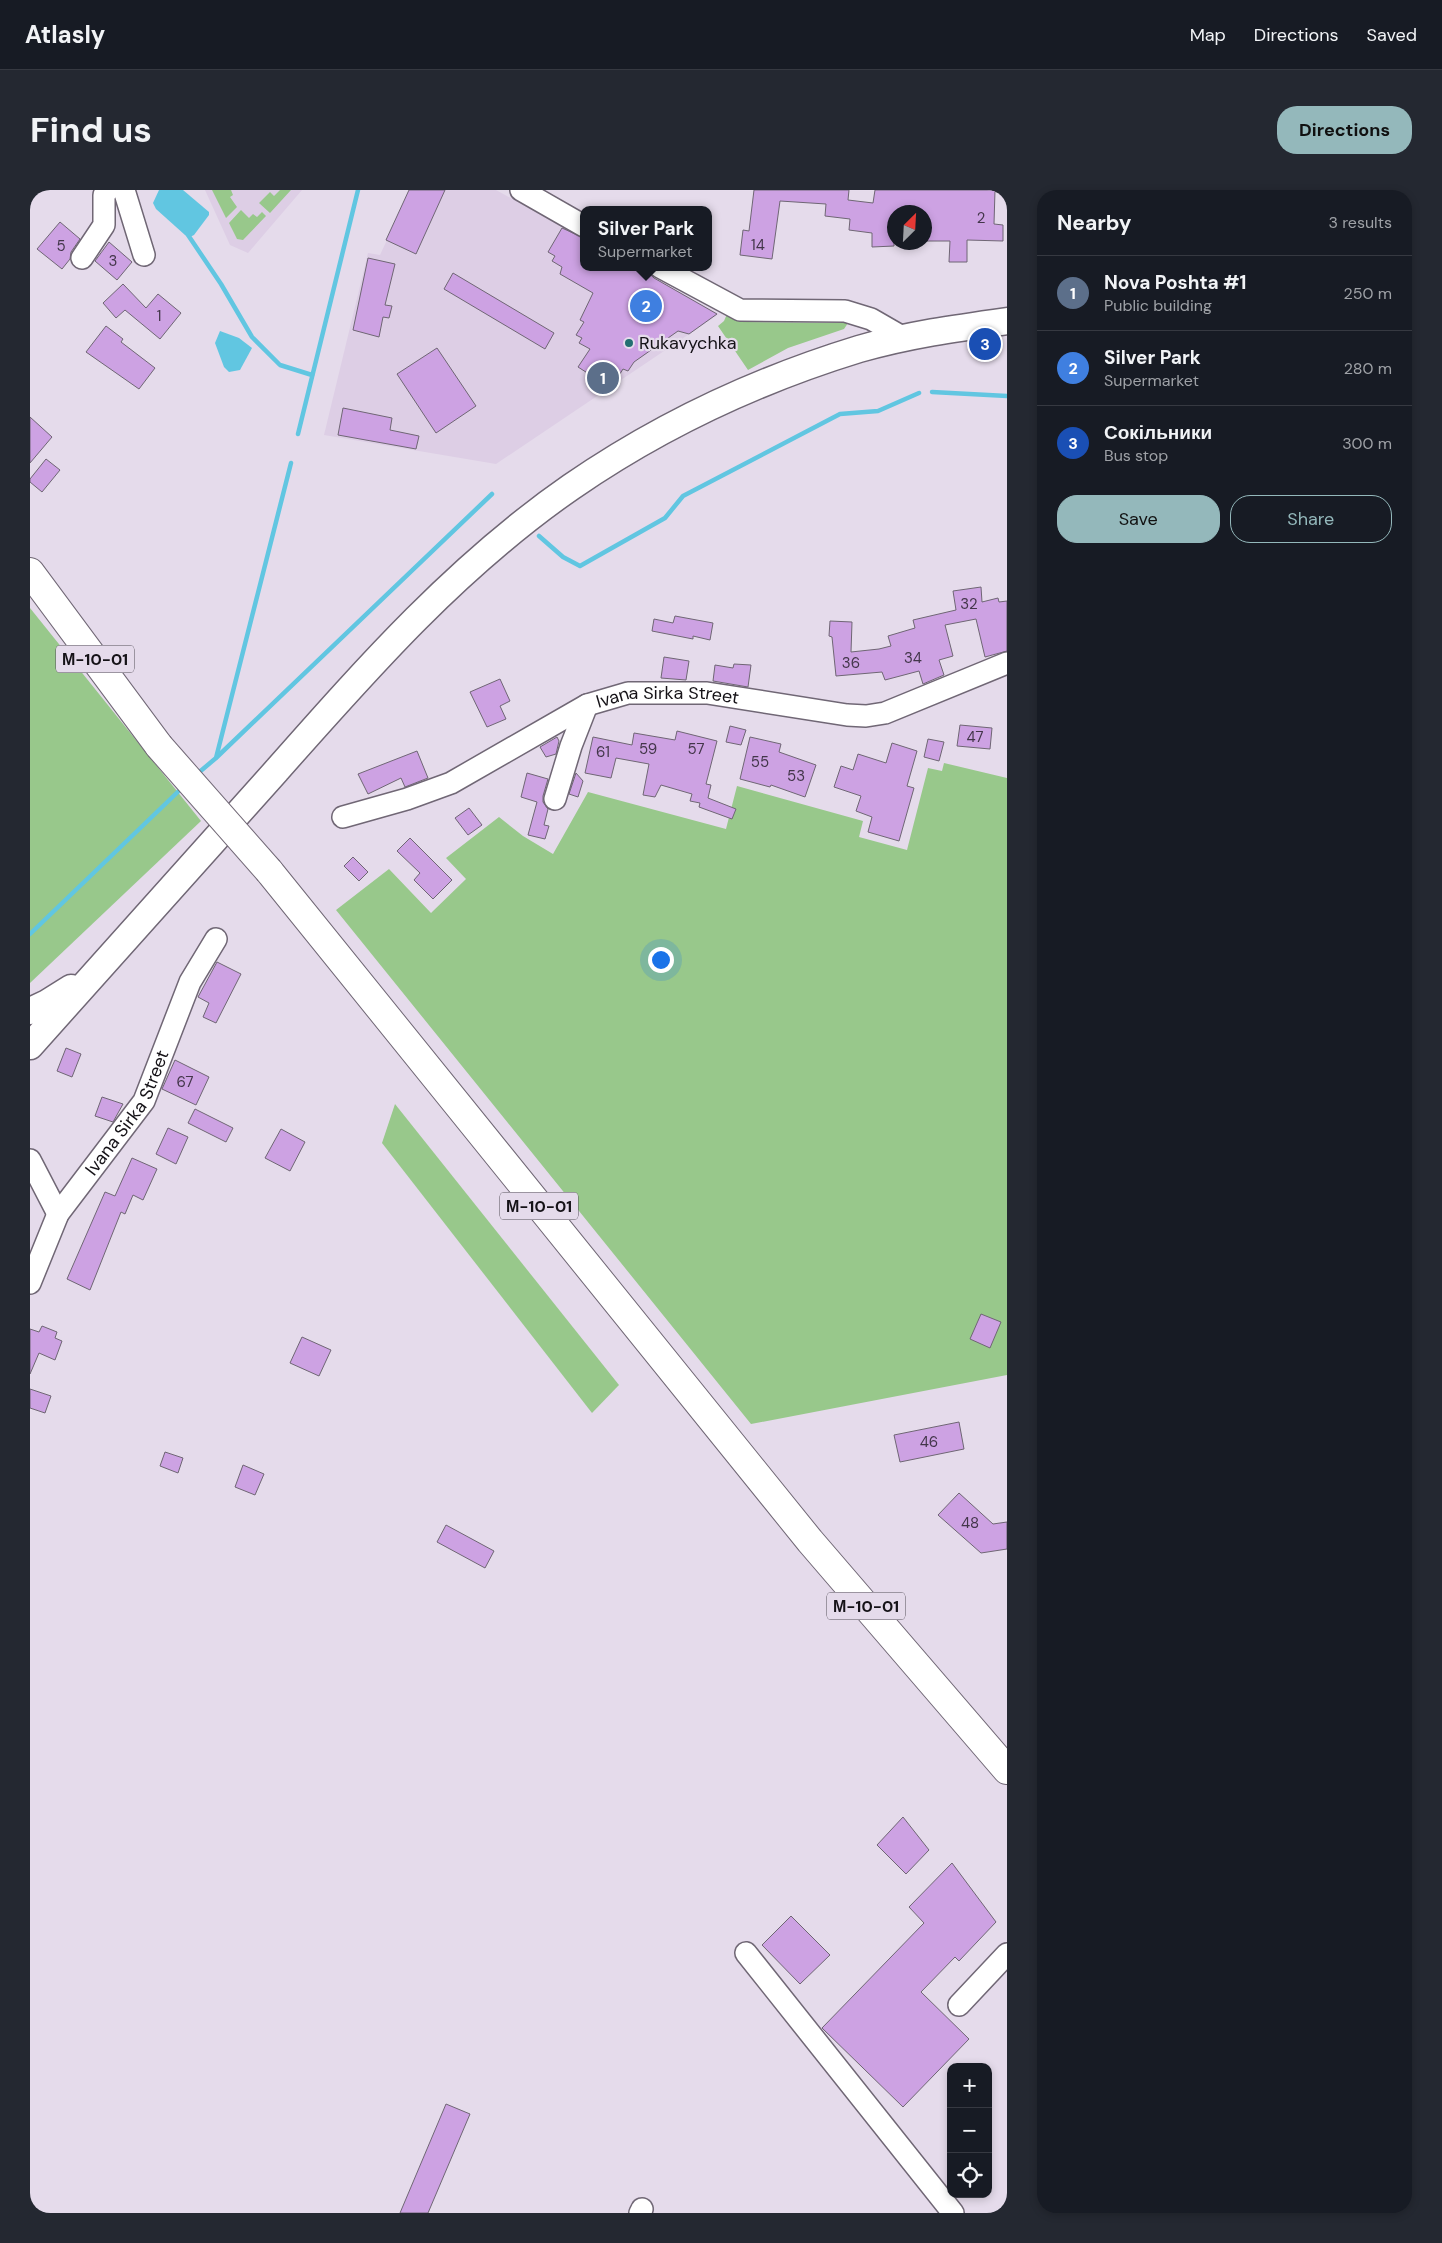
<!DOCTYPE html>
<meta charset="utf-8">
<style>
:root{--surface:#171b24;--page:#242831;--text:#f1f3f6;--muted:#9ea1a6;--line:#363941;--accent:#94b8bb}
body{margin:0;font-family:"DM Sans",sans-serif;background:var(--page);color:var(--text)}
.controls{position:absolute;right:15px;bottom:15px;display:grid;overflow:hidden;border-radius:10px;box-shadow:0 2px 8px #0003}
.controls button{width:45px;height:45px;display:grid;place-items:center;padding:0;border:0;border-bottom:1px solid var(--line);background:var(--surface);color:var(--text);font:25px sans-serif}
.compass{position:absolute;left:857px;top:15px;width:45px;height:45px;border-radius:50%;background:var(--surface);box-shadow:0 2px 8px #0003;rotate:24deg}
.you{position:absolute;left:630px;top:769px;width:18px;height:18px;margin:-12px;border:4px solid #fff;border-radius:50%;background:#1a73e8;box-shadow:0 0 0 8px #1a73e833}
.badge{display:grid;place-items:center;width:32px;height:32px;border-radius:50%;background:var(--accent);color:#fff;font-size:16px;font-weight:700}
.pin{position:absolute;translate:-50% -50%;border:2px solid #fff;box-shadow:0 1px 5px #0006}
.popup{position:absolute;left:550px;top:16px;width:132px;height:65px;box-sizing:border-box;display:grid;place-content:center;border-radius:10px;background:var(--surface);filter:drop-shadow(0 1px 4px #0005);font-size:16px;white-space:nowrap;color:var(--muted)}
.popup b{font-size:19px;color:var(--text)}
.popup::after{content:'';position:absolute;left:50%;top:100%;margin-left:-10px;border:10px solid transparent;border-top-color:var(--surface)}
.list{margin:0;padding:0;list-style:none}
h2{display:flex;justify-content:space-between;align-items:center;height:65px;margin:0;padding:0 20px;font-size:21px}
h2 small{font-size:16px;font-weight:400;color:var(--muted)}
.list li{display:grid;grid-template-columns:32px 1fr auto;gap:15px;align-items:center;box-sizing:border-box;height:75px;padding:0 20px;border-top:1px solid var(--line)}
.list b{display:block;font-size:19px;white-space:nowrap}
.list p{margin:0;font-size:16px;white-space:nowrap;color:var(--muted)}
.list em{font-size:16px;font-style:normal;color:var(--muted)}
.actions{display:flex;gap:10px;padding:15px 20px}
.actions a{flex:1;padding:11px 0;border:1px solid var(--accent);border-radius:20px;text-align:center;font-size:18px;color:var(--accent)}
.actions .main{background:var(--accent);color:#111}
.icon{flex:none;width:28px;height:28px;fill:none;stroke:currentColor;stroke-width:2;stroke-linecap:round;stroke-linejoin:round}
.map{position:relative;flex:none;width:977px;height:2023px;overflow:hidden;border-radius:20px}
header{display:flex;align-items:center;gap:30px;box-sizing:border-box;height:70px;padding:0 25px;background:var(--surface);border-bottom:1px solid var(--line)}
header strong{font-size:24px}
nav{display:flex;gap:28px;margin-inline-start:auto;font-size:18px}
.intro{display:flex;align-items:center;justify-content:space-between;box-sizing:border-box;height:120px;padding:0 30px}
h1{margin:0;font-size:35px}
.button{padding:12px 22px;border-radius:20px;background:var(--accent);color:#111;font-size:18px;font-weight:700}
main{display:flex;gap:30px;padding:0 30px}
aside{flex:1;background:var(--surface);border-radius:20px;box-shadow:0 2px 8px #0003}
.map>svg:first-child{display:block}
.built{fill:#ddcee5}
.green{fill:#98c88b}
.water{fill:#61c6e1}
.lines{fill:none;stroke-linecap:round;stroke-linejoin:round}
.stream{stroke:#61c6e1;stroke-width:4.5}
.building{fill:#cda2e3;stroke:#6f6674}
.minor-casing{stroke:#706775;stroke-width:24}
.major-casing{stroke:#706775;stroke-width:29}
.highway-casing{stroke:#706775;stroke-width:30}
.minor{stroke:#fff;stroke-width:21}
.major{stroke:#fff;stroke-width:26}
.highway{stroke:#fff;stroke-width:28}
.highway-bridge-casing{stroke:#706775;stroke-width:30;stroke-linecap:butt}
.highway-bridge{stroke:#fff;stroke-width:28}
.poi-dot{fill:#236f72;stroke:#e5dbeb;stroke-width:2}
.labels{text-anchor:middle;dominant-baseline:central;stroke-width:4.5;stroke-linejoin:round;paint-order:stroke}
.number-label{font-size:15px;fill:#43364a}
.shield{fill:#e5dbeb;stroke:#534e57;stroke-width:1}
.shield-label{font-size:16px;font-weight:bold;fill:#151217}
.poi-label{font-size:18px;fill:#151217;stroke:#e5dbeb;text-anchor:start}
.street-label{font-size:18px;fill:#151217;stroke:#e5dbeb}
</style>
<header>
<strong>Atlasly</strong>
<nav><a>Map</a><a>Directions</a><a>Saved</a></nav>
</header>
<div class="intro"><h1>Find us</h1><a class="button">Directions</a></div>
<main>
<div class="map">
<svg width="977" height="2023" viewBox="0 0 977 2023">
<rect width="100%" height="100%" fill="#e5dbeb"/>
<g class="built">
<path d="M175,0H272L218,63L200,55Z"/>
<path d="M380,0H466L553,48L554,77H605L689,124L466,274L294,245L338,63L350,65Z"/>
</g>
<g class="green">
<path d="M182,0H201L203,5L200,7L207,17L196,28Z"/>
<path d="M250,0H261L240,23L229,13L240,2L244,6Z"/>
<path d="M211,20L219,28L223,24L227,27L232,22L236,26L213,50L207,49L199,33Z"/>
<path d="M697,124L717,132L818,133L814,139L758,158L718,180L688,136L694,131Z"/>
<path d="M0,418L171,631L0,793Z"/>
<path d="M914,573L977,588V1185L721,1234L306,720L359,679L401,723L436,689L416,668L469,627L493,646L523,664L558,602L696,639L707,596L833,631L829,647L877,660L898,578L912,581Z"/>
<path d="M365,914L589,1195L562,1223L352,953Z"/>
</g>
<g class="water">
<path d="M129,0H153L179,22V25L164,45L160,47L155,45L126,19L123,13Z"/>
<path d="M190,141L209,148L222,158L210,180L199,182L194,177L185,153Z"/>
</g>
<g class="lines">
<g class="stream">
<path d="M156,42L191,94L222,147L250,175L282,185"/>
<path d="M902,202L977,206"/>
<path d="M268,244L328,0"/>
<path d="M509,346L533,367L550,376L635,328L653,306L810,224L848,221L889,203"/>
<path d="M187,567L462,304"/>
<path d="M167,584L186,568L261,273"/>
<path d="M0,744L154,596"/>
</g>
</g>
<g class="building">
<path d="M379,0H415L386,64L356,50Z"/>
<path d="M724,0H819L818,10L843,13L845,0H965L964,34L973,35V51L937,50V72H919L920,51H894V22H864V56L842,57V43L819,40L820,29L795,26L796,14L750,11L742,69L710,65L713,40L719,41Z"/>
<path d="M30,32L50,49L41,62L40,69L32,79L7,59Z"/>
<path d="M532,38L554,48V77H612L624,88L687,124L659,144L648,141L604,172L598,181L593,179L581,198L548,177L560,159L549,153L552,148L546,145L554,132L550,130L563,103L530,84L532,77L522,71L525,66L518,62Z"/>
<path d="M79,52L102,72L87,90L65,71Z"/>
<path d="M338,68L365,74L355,115L362,116L359,128L353,127L349,147L323,140Z"/>
<path d="M423,83L524,143L515,159L414,99Z"/>
<path d="M93,94L116,118L128,104L151,123L130,149L95,120L86,128L73,113Z"/>
<path d="M76,136L93,149L91,152L125,178L109,199L56,162Z"/>
<path d="M407,158L446,216L406,243L367,184Z"/>
<path d="M313,218L362,228L360,240L389,246L386,259L308,245Z"/>
<path d="M0,227L22,247L0,273Z"/>
<path d="M16,269L30,280L12,302L0,292V289Z"/>
<path d="M951,397L952,412L968,408L969,412L977,411V461L955,467L946,429L915,435L923,466L909,470L914,485L893,494L889,481L855,490L852,482L806,486L802,447L799,446L800,431L822,432L821,462L849,459L861,456L858,446L885,438L883,430L926,420L923,401Z"/>
<path d="M645,426L683,433L680,450L663,446V449L622,441L624,429L643,433Z"/>
<path d="M634,467L659,471L656,490L631,488Z"/>
<path d="M704,474L721,475L718,497L683,491L685,475L703,478Z"/>
<path d="M470,489L480,511L470,516L476,529L457,537L440,502Z"/>
<path d="M930,535L962,538L960,559L927,556Z"/>
<path d="M700,536L716,540L711,555L696,552Z"/>
<path d="M647,541L687,551L676,594L681,595L678,608L706,619L702,629L669,617L670,613L660,611L662,604L631,595L625,607L613,605L619,574L586,568L581,588L555,583L563,547L602,555L604,543L645,550Z"/>
<path d="M527,547L529,551L526,564L516,567L510,557Z"/>
<path d="M720,547L751,554L749,562L786,575L775,607L741,595L740,597L710,589Z"/>
<path d="M898,549L914,552L909,571L894,567Z"/>
<path d="M862,553L887,561L877,596L884,598L869,651L838,642L842,627L826,621L831,606L804,597L811,576L823,580L828,564L856,573Z"/>
<path d="M387,561L398,588L375,597L371,588L338,604L328,584Z"/>
<path d="M497,583L518,589L513,606V612L518,619L514,635L519,636L515,649L498,645L507,612L491,607Z"/>
<path d="M546,583L553,591L548,607L539,604Z"/>
<path d="M439,618L452,635L438,645L425,628Z"/>
<path d="M380,648L422,690L403,709L384,690L390,683L367,661Z"/>
<path d="M323,667L338,682L329,691L314,676Z"/>
<path d="M187,772L211,784L186,833L173,827L179,813L168,807Z"/>
<path d="M36,858L51,864L42,887L27,881Z"/>
<path d="M145,870L179,887L166,915L132,899Z"/>
<path d="M72,907L93,914L83,932L65,926Z"/>
<path d="M165,919L203,938L196,952L158,933Z"/>
<path d="M138,938L158,947L146,974L126,964Z"/>
<path d="M251,939L275,952L260,981L235,968Z"/>
<path d="M102,968L127,979L113,1010L103,1005L95,1024L91,1022L60,1100L37,1089L75,1002L85,1006Z"/>
<path d="M951,1124L971,1132L960,1158L940,1149Z"/>
<path d="M12,1136L27,1142L25,1148L32,1151L25,1170L9,1163L0,1184V1139L9,1142Z"/>
<path d="M272,1147L301,1160L289,1186L260,1173Z"/>
<path d="M0,1199L21,1206L15,1223L0,1218Z"/>
<path d="M929,1232L934,1259L870,1272L864,1245Z"/>
<path d="M135,1262L153,1268L148,1283L130,1276Z"/>
<path d="M213,1275L234,1284L225,1305L205,1297Z"/>
<path d="M929,1303L963,1334L977,1332V1359L951,1363L908,1325Z"/>
<path d="M416,1335L464,1361L455,1378L407,1352Z"/>
<path d="M873,1627L899,1660L876,1684L847,1655Z"/>
<path d="M922,1673L966,1732L929,1771L925,1767L891,1802L939,1849L873,1917L792,1838L894,1733L879,1717Z"/>
<path d="M761,1726L800,1765L770,1794L732,1755Z"/>
<path d="M416,1914L440,1924L398,2023H370Z"/>
</g>
<g class="lines">
<g class="minor-casing">
<g id="minor">
<path d="M94,0L114,65"/>
<path d="M491,0L554,36"/>
<path d="M52,68L74,35V5L78,0"/>
<path d="M630,77L710,120L815,121L841,129L874,148"/>
<path d="M525,609L541,556L557,515"/>
<path id="s1" d="M313,627L377,609L421,593L557,515L598,503H677L817,525L836,526L855,523L977,473"/>
<path d="M0,970L28,1024"/>
<path id="s2" d="M0,1093L28,1024L114,911L160,792L186,749"/>
<path d="M716,1763L923,2023"/>
<path d="M929,1815L977,1764"/>
<path d="M610,2023L612,2019"/>
</g>
</g>
<g class="major-casing">
<g id="major">
<path d="M0,821L17,813L41,798"/>
<path d="M0,856C83,764 165,672 247,580C338,477 427,376 541,297C628,237 728,190 829,159C877,145 927,138 977,131"/>
</g>
</g>
<g class="highway-casing">
<g id="highway">
<path d="M0,382L129,556"/>
<path d="M239,681L780,1351L977,1580"/>
</g>
</g>
<use href="#minor" class="minor"/>
<use href="#major" class="major"/>
<use href="#highway" class="highway"/>
<g class="highway-bridge-casing">
<path id="highway-bridge" d="M129,556L239,681"/>
</g>
<use href="#highway-bridge" class="highway-bridge"/>
</g>
<circle class="poi-dot" cx="599" cy="153" r="5"/>
<g class="labels">
<g class="number-label">
<text x="951" y="28">2</text>
<text x="728" y="55">14</text>
<text x="31" y="56">5</text>
<text x="83" y="71">3</text>
<text x="129" y="126">1</text>
<text x="939" y="414">32</text>
<text x="883" y="468">34</text>
<text x="821" y="473">36</text>
<text x="945" y="547">47</text>
<text x="618" y="559">59</text>
<text x="666" y="559">57</text>
<text x="573" y="562">61</text>
<text x="730" y="572">55</text>
<text x="766" y="586">53</text>
<text x="155" y="892">67</text>
<text x="899" y="1252">46</text>
<text x="940" y="1333">48</text>
</g>
<g class="shield">
<rect x="26" y="455.5" width="78" height="27" rx="4"/>
<rect x="470" y="1002.5" width="78" height="27" rx="4"/>
<rect x="797" y="1402.5" width="78" height="27" rx="4"/>
</g>
<g class="shield-label">
<text x="65" y="469">М-10-01</text>
<text x="509" y="1016">М-10-01</text>
<text x="836" y="1416">М-10-01</text>
</g>
<g class="poi-label">
<text x="609" y="153">Rukavychka</text>
</g>
<g class="street-label">
<text stroke="none"><textPath href="#s1" startOffset="352">Ivana Sirka Street</textPath></text>
<text stroke="none"><textPath href="#s2" startOffset="198">Ivana Sirka Street</textPath></text>
</g>
</g>
</svg>
<div class="controls">
<button>+</button>
<button>−</button>
<button><svg class="icon" aria-label="locate" viewBox="0 0 24 24"><circle cx="12" cy="12" r="6"/><path d="M12 2v4M12 18v4M2 12h4M18 12h4"/></svg></button>
</div>
<svg class="compass" viewBox="-18 -18 36 36"><path d="M0-13l5 13h-10z" fill="#e53935"/><path d="M0 13l5-13h-10z" fill="#9ea1a6"/></svg>
<div class="you"></div>
<div class="pin badge" style="left:573px;top:188px;background:#5c6f8a">1</div>
<div class="pin badge" style="left:616px;top:116px;background:#3f7fe0">2</div>
<div class="popup"><b>Silver Park</b>Supermarket</div>
<div class="pin badge" style="left:955px;top:154px;background:#1a4fb4">3</div>
</div>
<aside>
<h2>Nearby<small>3 results</small></h2>
<ul class="list">
<li><span class="badge" style="background:#5c6f8a">1</span><div><b>Nova Poshta #1</b><p>Public building</p></div><em>250 m</em></li>
<li><span class="badge" style="background:#3f7fe0">2</span><div><b>Silver Park</b><p>Supermarket</p></div><em>280 m</em></li>
<li><span class="badge" style="background:#1a4fb4">3</span><div><b>Сокільники</b><p>Bus stop</p></div><em>300 m</em></li>
</ul>
<div class="actions"><a class="main">Save</a><a>Share</a></div>
</aside>
</main>
